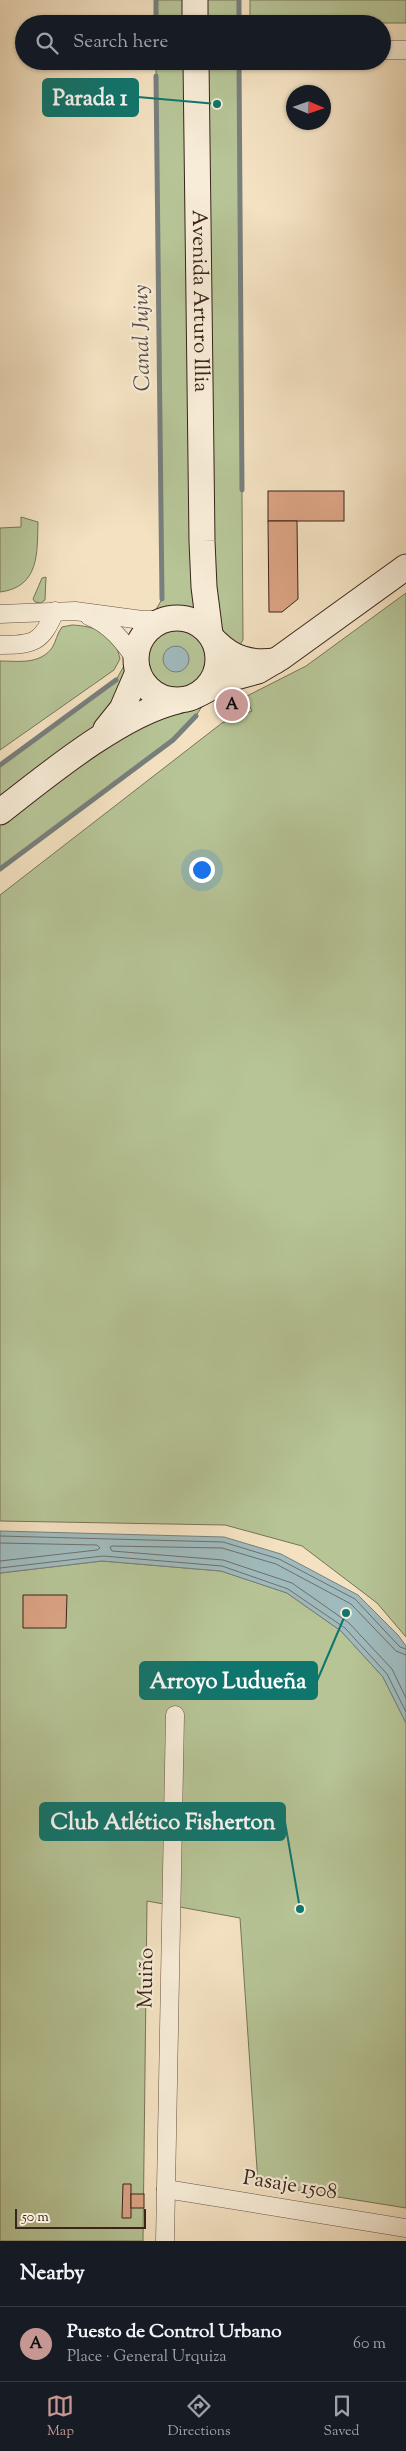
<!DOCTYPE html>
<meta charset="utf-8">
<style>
:root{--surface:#171b24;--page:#242831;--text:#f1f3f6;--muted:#9ea1a6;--line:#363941;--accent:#c59692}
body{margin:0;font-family:"Sorts Mill Goudy",serif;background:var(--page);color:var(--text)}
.compass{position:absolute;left:286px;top:85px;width:45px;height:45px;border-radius:50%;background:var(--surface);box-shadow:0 1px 4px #0004;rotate:92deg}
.scale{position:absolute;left:15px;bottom:12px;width:131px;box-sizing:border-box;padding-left:5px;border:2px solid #3b241b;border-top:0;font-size:14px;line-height:18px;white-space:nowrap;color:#3b241b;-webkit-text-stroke:4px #f7ecd7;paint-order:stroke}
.you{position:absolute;left:201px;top:869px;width:18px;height:18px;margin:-12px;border:4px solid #fff;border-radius:50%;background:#1a73e8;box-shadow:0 0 0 8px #1a73e833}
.badge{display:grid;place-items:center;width:32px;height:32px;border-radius:50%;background:var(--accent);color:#111;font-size:16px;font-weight:700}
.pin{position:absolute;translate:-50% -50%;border:2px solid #fff;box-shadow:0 1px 5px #0006}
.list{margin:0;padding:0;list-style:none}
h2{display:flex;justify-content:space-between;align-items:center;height:65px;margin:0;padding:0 20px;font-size:21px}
h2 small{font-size:16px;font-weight:400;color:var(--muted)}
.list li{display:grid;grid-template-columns:32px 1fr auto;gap:15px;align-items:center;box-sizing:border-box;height:75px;padding:0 20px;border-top:1px solid var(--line)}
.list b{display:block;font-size:19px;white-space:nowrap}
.list p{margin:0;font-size:16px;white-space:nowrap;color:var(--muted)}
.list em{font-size:16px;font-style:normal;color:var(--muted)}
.icon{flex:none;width:28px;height:28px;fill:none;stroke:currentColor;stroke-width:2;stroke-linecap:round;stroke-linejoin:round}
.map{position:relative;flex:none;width:406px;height:2241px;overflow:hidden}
.search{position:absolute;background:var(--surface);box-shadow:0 1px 4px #0004;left:15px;right:15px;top:15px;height:55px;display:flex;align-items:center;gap:12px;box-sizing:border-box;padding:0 18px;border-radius:28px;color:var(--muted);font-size:19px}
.sheet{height:140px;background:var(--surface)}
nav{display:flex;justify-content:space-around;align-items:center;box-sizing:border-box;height:70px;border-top:1px solid var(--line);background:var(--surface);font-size:14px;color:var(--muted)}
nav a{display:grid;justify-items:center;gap:2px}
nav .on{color:var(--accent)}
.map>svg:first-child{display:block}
.green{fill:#b6c496;stroke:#787458}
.water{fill:#a0bbbd;stroke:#787f7c}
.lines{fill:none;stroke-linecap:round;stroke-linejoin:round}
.shore{stroke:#6e706c;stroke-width:1}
.stream{stroke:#787f7c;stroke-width:5}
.building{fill:#daa283;stroke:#3b241b}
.street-casing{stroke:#695344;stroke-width:19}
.secondary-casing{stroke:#3b241b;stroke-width:27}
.street{stroke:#f7ecd7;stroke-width:18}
.secondary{stroke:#f7ecd7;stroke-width:25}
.labels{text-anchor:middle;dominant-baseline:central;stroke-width:4.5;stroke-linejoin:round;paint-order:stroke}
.street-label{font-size:21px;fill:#3b241b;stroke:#f7ecd7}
.water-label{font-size:22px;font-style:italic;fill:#59514c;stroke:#f7ecd7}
.leader{fill:none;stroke:#0f766e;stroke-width:2}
.callout-dot{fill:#0f766e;stroke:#f7ecd7;stroke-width:2}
.callout{fill:#0f766e;stroke:#0f766e;stroke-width:2}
.callout-label{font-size:22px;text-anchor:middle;font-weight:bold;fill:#fff}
</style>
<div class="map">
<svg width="406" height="2241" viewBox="0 0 406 2241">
<rect width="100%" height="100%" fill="#f3e1c1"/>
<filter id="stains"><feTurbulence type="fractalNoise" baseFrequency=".004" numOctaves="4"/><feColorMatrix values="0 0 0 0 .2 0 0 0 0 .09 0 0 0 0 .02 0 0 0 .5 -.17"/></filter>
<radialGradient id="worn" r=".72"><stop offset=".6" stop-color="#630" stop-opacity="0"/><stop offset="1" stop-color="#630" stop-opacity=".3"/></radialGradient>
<g class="green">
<rect x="156" y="0" width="83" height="24"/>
<rect x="250" y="0" width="156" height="23"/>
<path d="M156,61H239L243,640L196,716L173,740L0,869V765L116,680L162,599Z"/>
<path d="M21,517L38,522C37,552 40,587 0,592V528L21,527Z"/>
<path d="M46,577L45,600L41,603L35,602L33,599L42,578Z"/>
<path d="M406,593V1637L377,1603L302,1546L225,1525L0,1521V895L222,723L252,711L245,697L306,666Z"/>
<path d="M72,625C96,626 115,634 120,659L114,670L0,750V661C18,661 39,665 52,648C56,642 57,633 62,627Z"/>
<path d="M102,1561L221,1571L287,1593L341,1631L383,1677L406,1723V2208L258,2184L240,1918L147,1901L143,2241H0V1573Z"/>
</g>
<g class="water">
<circle cx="176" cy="659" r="13"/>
<path d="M0,1531L224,1537L281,1554L358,1595L398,1635L406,1646V1723L383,1677L341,1631L287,1593L221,1571L102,1561L0,1573Z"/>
</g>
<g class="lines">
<g class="shore">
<path d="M0,1536L223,1542L279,1559L355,1599L400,1647L406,1649"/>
<path d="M0,1543L97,1545L100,1548L97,1550L0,1561"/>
<path d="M0,1568L103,1556L222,1566L288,1589L345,1628L387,1674L406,1712"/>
<path d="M406,1655L396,1651L351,1604L276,1564L222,1548L112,1546L110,1547L112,1551L223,1560L292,1583L349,1623L392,1669L406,1698"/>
</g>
<g class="stream">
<path d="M156,0V24"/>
<path d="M239,0V24"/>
<path d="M239,64L242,490"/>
<path d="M156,76L162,599"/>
<path d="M0,765L116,680"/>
<path d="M0,869L173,740L196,716"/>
</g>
</g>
<g class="building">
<rect x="268" y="491" width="76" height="30"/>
<path d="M268,521H297L298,599L282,612H269Z"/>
<path d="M235,696L241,708L229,715L223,703Z"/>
<path d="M23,1595H67L66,1628H23Z"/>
<path d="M123,2184H131V2218H122Z"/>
<rect x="131" y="2194" width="13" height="14"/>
</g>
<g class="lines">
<g class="street-casing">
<g id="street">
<path d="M382,50H406"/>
<path d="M0,614L75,611L142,620H161"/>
<path d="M89,616C110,624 124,642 136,660"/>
<path d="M0,645C33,645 42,643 55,611"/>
<path d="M166,2189L406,2228"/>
<path d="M165,2241L175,1715"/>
</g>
</g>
<g class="secondary-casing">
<g id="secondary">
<path d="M195,0V24"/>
<path id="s1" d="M196,61L202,541L204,587L210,634"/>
<circle cx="177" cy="659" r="41"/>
<path d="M216,642C233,659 251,664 275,661"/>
<path d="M201,693L225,680L258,671L280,658L406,567"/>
<path d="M106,729L122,709L138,672"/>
<path d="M0,812C46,776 121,714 177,701"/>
</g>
</g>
<use href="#street" class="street"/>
<use href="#secondary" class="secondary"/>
</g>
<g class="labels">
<g class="street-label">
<text stroke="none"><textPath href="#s1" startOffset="240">Avenida Arturo Illia</textPath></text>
<text transform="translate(147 1978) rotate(-89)">Muiño</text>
<text transform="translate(290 2186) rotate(9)">Pasaje 1508</text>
</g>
<g class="water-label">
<text transform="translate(143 338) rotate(-91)">Canal Jujuy</text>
</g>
</g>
<path class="leader" d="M217 104L138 97M346 1613L317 1681M300 1909L285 1822"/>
<g class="callout-dot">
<circle cx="217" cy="104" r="5"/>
<circle cx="346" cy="1613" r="5"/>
<circle cx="300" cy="1909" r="5"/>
</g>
<g class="callout">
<rect x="43" y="79" width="95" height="37" rx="5"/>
<rect x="140" y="1662" width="177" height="37" rx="5"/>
<rect x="40" y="1803" width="245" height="37" rx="5"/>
</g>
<g class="callout-label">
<text x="90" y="105">Parada 1</text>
<text x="228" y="1688">Arroyo Ludueña</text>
<text x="163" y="1829">Club Atlético Fisherton</text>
</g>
<rect width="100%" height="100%" filter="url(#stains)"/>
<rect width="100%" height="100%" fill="url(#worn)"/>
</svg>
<svg class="compass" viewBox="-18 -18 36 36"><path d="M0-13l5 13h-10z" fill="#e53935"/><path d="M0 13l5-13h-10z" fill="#9ea1a6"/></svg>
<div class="scale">50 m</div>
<div class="you"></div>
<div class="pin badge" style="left:232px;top:705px">A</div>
<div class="search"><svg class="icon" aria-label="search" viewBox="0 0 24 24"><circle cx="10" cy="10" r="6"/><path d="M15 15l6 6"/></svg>Search here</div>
</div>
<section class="sheet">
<h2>Nearby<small></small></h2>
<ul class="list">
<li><span class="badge">A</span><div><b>Puesto de Control Urbano</b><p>Place · General Urquiza</p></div><em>60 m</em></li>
</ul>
</section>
<nav>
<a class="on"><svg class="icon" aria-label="map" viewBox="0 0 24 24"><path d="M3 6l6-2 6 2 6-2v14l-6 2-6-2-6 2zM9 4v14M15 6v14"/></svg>Map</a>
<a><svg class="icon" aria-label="directions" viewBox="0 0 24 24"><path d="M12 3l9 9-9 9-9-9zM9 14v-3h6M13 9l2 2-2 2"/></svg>Directions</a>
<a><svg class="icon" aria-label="saved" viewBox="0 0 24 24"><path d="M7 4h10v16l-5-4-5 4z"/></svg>Saved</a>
</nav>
